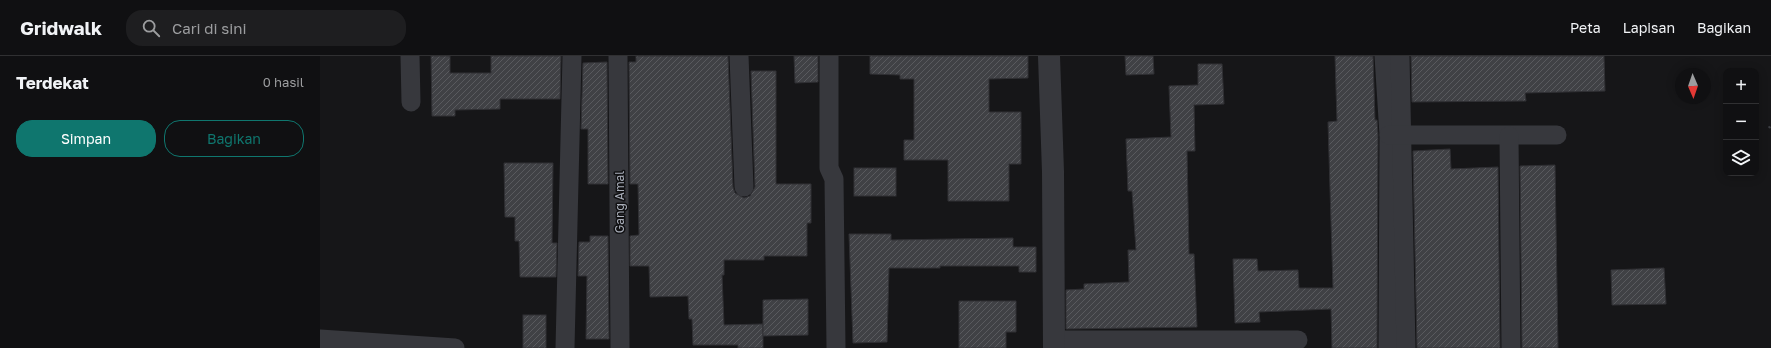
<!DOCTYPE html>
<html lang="id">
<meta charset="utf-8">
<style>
:root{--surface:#101012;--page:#1e1e20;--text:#f1f3f6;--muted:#9c9d9f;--line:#303032;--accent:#0f766e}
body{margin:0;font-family:"Golos Text",sans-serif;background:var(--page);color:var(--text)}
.controls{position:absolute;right:12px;top:12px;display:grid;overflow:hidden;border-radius:8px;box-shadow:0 2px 10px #0003}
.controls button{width:36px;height:36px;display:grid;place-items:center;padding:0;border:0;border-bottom:1px solid var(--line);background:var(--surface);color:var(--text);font:20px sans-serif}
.compass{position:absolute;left:1355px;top:12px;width:36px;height:36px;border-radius:50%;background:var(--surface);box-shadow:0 2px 10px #0003;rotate:178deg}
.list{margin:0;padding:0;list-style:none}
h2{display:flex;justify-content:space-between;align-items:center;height:52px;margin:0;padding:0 16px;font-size:17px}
h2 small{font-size:13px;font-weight:400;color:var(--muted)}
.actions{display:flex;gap:8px;padding:12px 16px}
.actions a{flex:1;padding:9px 0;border:1px solid var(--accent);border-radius:16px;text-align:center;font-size:14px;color:var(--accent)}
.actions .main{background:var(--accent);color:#fff}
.icon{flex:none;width:22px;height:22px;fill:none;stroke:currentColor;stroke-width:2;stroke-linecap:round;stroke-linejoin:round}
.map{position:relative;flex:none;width:1451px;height:292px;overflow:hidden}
header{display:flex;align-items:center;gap:24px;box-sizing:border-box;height:56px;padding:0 20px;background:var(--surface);border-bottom:1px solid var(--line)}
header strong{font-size:19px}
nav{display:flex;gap:22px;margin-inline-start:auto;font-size:14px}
.search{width:280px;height:36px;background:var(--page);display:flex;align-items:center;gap:10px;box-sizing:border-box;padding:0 14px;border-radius:16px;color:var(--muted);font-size:15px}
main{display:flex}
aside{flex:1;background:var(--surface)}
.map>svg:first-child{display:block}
.building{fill:url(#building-hatch);stroke:#303034}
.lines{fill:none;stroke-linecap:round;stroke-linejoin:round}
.path{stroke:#3d3f44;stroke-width:2.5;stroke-dasharray:2 3;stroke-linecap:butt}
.minor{stroke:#37383d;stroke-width:19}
.tertiary{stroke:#37383d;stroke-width:22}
.labels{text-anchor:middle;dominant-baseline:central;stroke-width:3;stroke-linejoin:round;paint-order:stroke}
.street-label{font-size:12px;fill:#a8adb8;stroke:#111113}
</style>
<header>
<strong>Gridwalk</strong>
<div class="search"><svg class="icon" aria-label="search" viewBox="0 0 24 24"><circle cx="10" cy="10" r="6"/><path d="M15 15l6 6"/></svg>Cari di sini</div>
<nav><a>Peta</a><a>Lapisan</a><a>Bagikan</a></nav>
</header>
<main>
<aside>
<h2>Terdekat<small>0 hasil</small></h2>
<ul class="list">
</ul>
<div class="actions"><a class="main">Simpan</a><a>Bagikan</a></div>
</aside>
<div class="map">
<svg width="1451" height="292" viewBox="0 0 1451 292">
<defs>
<pattern id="building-hatch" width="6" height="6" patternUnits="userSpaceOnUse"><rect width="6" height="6" fill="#404145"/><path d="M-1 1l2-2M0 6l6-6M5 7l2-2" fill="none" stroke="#595a5e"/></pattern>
</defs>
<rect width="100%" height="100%" fill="#161618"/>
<g class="building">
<path d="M111,0H130V17H171V0H241L240,43H180V53L135,54V60H112Z"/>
<path d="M316,0H408L413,131L415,137L424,142L430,140L435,131L431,15H456V128H491V167H487V200H444V204H404V219H402L404,269L443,268V292H418V289H373L372,263H369L368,240L330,241L329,210H310V180L319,179L318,128H310L309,6H316Z"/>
<path d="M474,0H498V26L475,27Z"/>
<path d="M550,0H708V22L669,23V56H701V108H689V145H628V104H584V84H594V23H580V19L550,18Z"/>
<path d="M805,0H833L834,18L806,19Z"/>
<path d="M1015,0H1053L1055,64H1057L1058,79L1057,292H1012L1011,253L939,256L940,266L915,267L913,203H937L938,215L978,214L979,232H1013L1008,66L1017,65Z"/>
<path d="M1091,0H1284L1285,35L1205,37L1206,45L1092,46Z"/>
<path d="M287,6L288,128H268V73H261L263,7Z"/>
<path d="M878,8H902L904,48L874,49L875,95H867L869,198H874L877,271L746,273V234L764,233V228L809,226L808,194H816L812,135H808L806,83L851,81L849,30L878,29Z"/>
<path d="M1130,93L1131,113L1178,111L1180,292H1097L1093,95Z"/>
<path d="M184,107H233L232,187H237L236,221H200L199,185H195V161H185Z"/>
<path d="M1235,109L1238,292H1202L1200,110Z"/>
<rect x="534" y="112" width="42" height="28"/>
<path d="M529,178H571V184L693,182V191H716V216H699V210H620V212H569L567,286L533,287Z"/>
<path d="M270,180H288L289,283H266L267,220H258L259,186H270Z"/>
<path d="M1344,212L1346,248L1292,249L1291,214Z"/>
<path d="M488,243V279L443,280V244Z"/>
<path d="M639,245H696V276H686V292H639Z"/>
<rect x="203" y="259" width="23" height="33"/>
</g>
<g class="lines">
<path class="path" d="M1449,72L1451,69"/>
<g class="minor">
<path d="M90,0L91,46"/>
<path d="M298,0L300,292"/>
<path d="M419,0L424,131"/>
<path d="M509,0V112L514,123L516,292"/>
<path d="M1064,0L1069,79L1068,292"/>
<path d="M1080,0L1086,292"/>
<path d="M1069,79H1237"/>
<path d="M1189,80L1191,292"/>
<path d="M0,283L135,292"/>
<path d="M734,284H978"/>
<path d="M245,292L252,0"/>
</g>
<path class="tertiary" d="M729,0L733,116L734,292"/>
</g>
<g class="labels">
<g class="street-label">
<text transform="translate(299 146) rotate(-90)">Gang Amal</text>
</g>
</g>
</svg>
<div class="controls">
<button>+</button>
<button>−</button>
<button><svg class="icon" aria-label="layers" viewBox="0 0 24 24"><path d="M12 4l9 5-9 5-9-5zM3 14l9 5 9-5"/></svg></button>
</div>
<svg class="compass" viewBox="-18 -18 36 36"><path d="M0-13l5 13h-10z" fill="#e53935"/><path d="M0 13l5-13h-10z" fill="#9c9d9f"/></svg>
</div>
</main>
